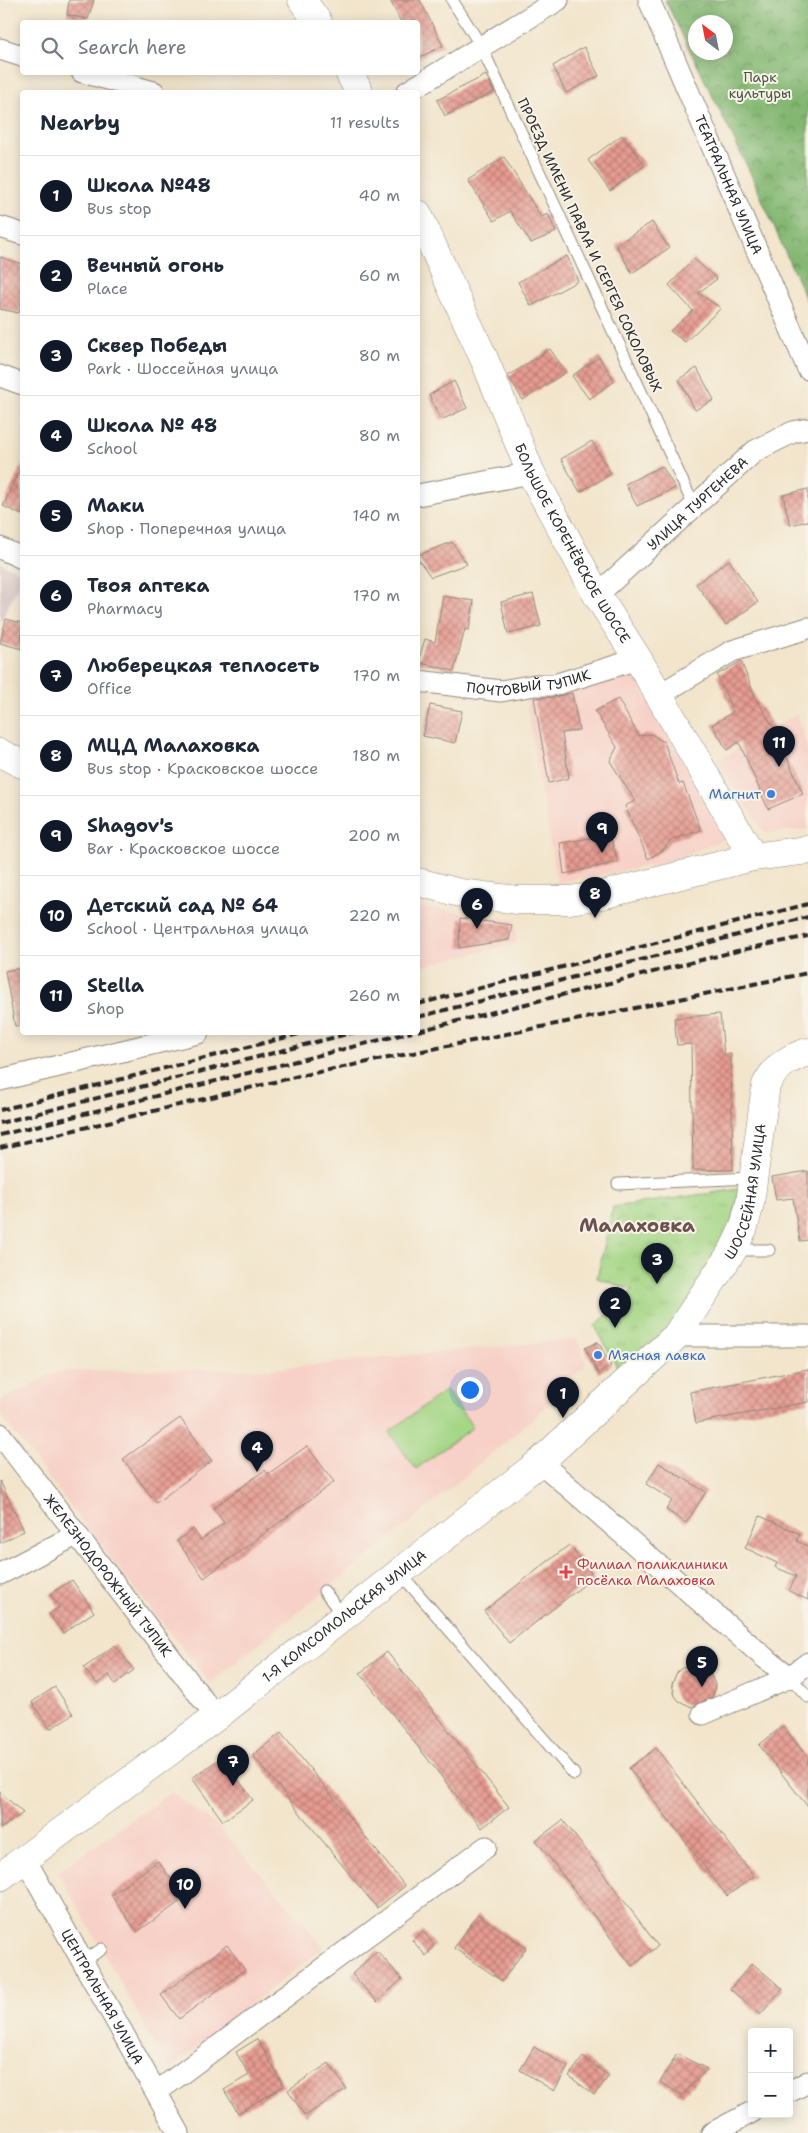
<!DOCTYPE html>
<meta charset="utf-8">
<style>
:root{--surface:#fff;--page:#f6f6f7;--text:#1f2937;--muted:#747a83;--line:#e0e1e3;--accent:#111827}
body{margin:0;font-family:"Shantell Sans",sans-serif;background:var(--page);color:var(--text)}
.controls{position:absolute;right:15px;bottom:15px;display:grid;overflow:hidden;border-radius:5px;box-shadow:0 2px 12px #0003}
.controls button{width:45px;height:45px;display:grid;place-items:center;padding:0;border:0;border-bottom:1px solid var(--line);background:var(--surface);color:var(--text);font:25px sans-serif}
.compass{position:absolute;left:688px;top:15px;width:45px;height:45px;border-radius:50%;background:var(--surface);box-shadow:0 2px 12px #0003;rotate:328deg}
.you{position:absolute;left:469px;top:1389px;width:18px;height:18px;margin:-12px;border:4px solid #fff;border-radius:50%;background:#1a73e8;box-shadow:0 0 0 8px #1a73e833}
.badge{display:grid;place-items:center;width:32px;height:32px;border-radius:50%;background:var(--accent);color:#fff;font-size:16px;font-weight:700}
.pin{position:absolute;translate:-50% -41px;filter:drop-shadow(0 1px 2px #0008)}
.pin::after{content:'';position:absolute;top:26px;width:18px;height:15px;background:inherit;clip-path:polygon(0 0,100% 0,50% 100%)}
.list{margin:0;padding:0;list-style:none}
h2{display:flex;justify-content:space-between;align-items:center;height:65px;margin:0;padding:0 20px;font-size:21px}
h2 small{font-size:16px;font-weight:400;color:var(--muted)}
.list li{display:grid;grid-template-columns:32px 1fr auto;gap:15px;align-items:center;box-sizing:border-box;height:80px;padding:0 20px;border-top:1px solid var(--line)}
.list b{display:block;font-size:19px;white-space:nowrap}
.list p{margin:0;font-size:16px;white-space:nowrap;color:var(--muted)}
.list em{font-size:16px;font-style:normal;color:var(--muted)}
.icon{flex:none;width:28px;height:28px;fill:none;stroke:currentColor;stroke-width:2;stroke-linecap:round;stroke-linejoin:round}
.map{position:relative;flex:none;width:808px;height:2133px;overflow:hidden}
.search{position:absolute;background:var(--surface);box-shadow:0 2px 12px #0003;left:20px;top:20px;width:400px;height:55px;display:flex;align-items:center;gap:12px;box-sizing:border-box;padding:0 18px;border-radius:5px;color:var(--muted);font-size:19px}
.panel{position:absolute;background:var(--surface);box-shadow:0 2px 12px #0003;left:20px;top:90px;width:400px;height:945px;border-radius:5px}
.map>svg:first-child{display:block}
.built{fill:#f7d1c7}
.industrial{fill:#d2bfc0}
.grass{fill:url(#grass-tufts);stroke:#688058}
.forest{fill:url(#forest-crowns);stroke:#57714e;fill-rule:evenodd}
.pitch{fill:#a4d685;stroke:#688058}
.building{fill:url(#building-cross-hatch)}
.lines{fill:none;stroke-linecap:round;stroke-linejoin:round}
.lane-casing{stroke:#8e887c;stroke-width:13}
.street-casing{stroke:#8e887c;stroke-width:23}
.secondary-casing{stroke:#8e887c;stroke-width:29}
.lane{stroke:#fff;stroke-width:11}
.street{stroke:#fff;stroke-width:21}
.secondary{stroke:#fff;stroke-width:28}
.rail{stroke:#2b2b2b;stroke-width:4;stroke-dasharray:8 4;stroke-linecap:butt}
.shop-dot{fill:#3f7fe0;stroke:#f7f3e8;stroke-width:2}
.health-dot{fill:#e0444e;stroke:#f7f3e8;stroke-width:2}
.labels{text-anchor:middle;dominant-baseline:central;stroke-width:4;stroke-linejoin:round;paint-order:stroke}
.park-label{font-size:14px;fill:#495642;stroke:#f7f3e8}
.street-label{font-size:14px;fill:#2b2b2b;stroke:#f7f3e8}
.shop-label{font-size:14px;fill:#366cbe;stroke:#f7f3e8;text-anchor:end}
.health-label{font-size:14px;fill:#be3a42;stroke:#f7f3e8;text-anchor:start}
.district-label{font-size:19px;font-weight:bold;fill:#6c524f;stroke:#f7f3e8}
</style>
<div class="map">
<svg width="808" height="2133" viewBox="0 0 808 2133">
<defs>
<pattern id="grass-tufts" width="24" height="20" patternUnits="userSpaceOnUse" patternTransform="scale(1.25)"><rect width="24" height="20" fill="#a4d685"/><path d="M3 7l-1-3M5 7V3M7 7l1-3M15 17l-1-3M17 17v-4M19 17l1-3" fill="none" stroke="#8db873"/></pattern>
<pattern id="forest-crowns" width="20" height="18" patternUnits="userSpaceOnUse" patternTransform="scale(1.25)"><rect width="20" height="18" fill="#83b772"/><path d="M2 6a3 3 0 1 1 6 0M12 15a3 3 0 1 1 6 0" fill="none" stroke="#6b955e"/></pattern>
<pattern id="building-cross-hatch" width="8" height="8" patternUnits="userSpaceOnUse" patternTransform="scale(1.25)"><rect width="8" height="8" fill="#e69b91"/><path d="M0 0l8 8M0 8l8-8" fill="none" stroke="#bb7f77"/></pattern>
</defs>
<rect width="100%" height="100%" fill="#f7f3e8"/>
<filter id="ink" filterUnits="userSpaceOnUse"><feTurbulence type="fractalNoise" baseFrequency=".02" numOctaves="2"/><feDisplacementMap in="SourceGraphic" scale="10" xChannelSelector="R" yChannelSelector="G"/><feConvolveMatrix kernelMatrix="1 2 1 2 8 2 1 2 1" color-interpolation-filters="sRGB"/></filter>
<filter id="wash" filterUnits="userSpaceOnUse"><feTurbulence type="fractalNoise" baseFrequency=".0096" numOctaves="4" result="noise"/><feDisplacementMap in="SourceGraphic" scale="20" xChannelSelector="R" yChannelSelector="G"/><feGaussianBlur stdDeviation="1.12" result="paint"/><feColorMatrix in="noise" values="0 0 0 0 0 0 0 0 0 0 0 0 0 0 0 0 0 1.4 0 .05"/><feComposite in="paint" operator="in"/></filter>
<g filter="url(#wash)">
<rect width="100%" height="100%" fill="#f2e5cc"/>
<g class="built">
<path d="M630,668L724,839L669,862L557,883L525,694Z"/>
<path d="M797,714L808,752V829L765,833L716,761Z"/>
<path d="M418,906L515,920L516,943L418,967Z"/>
<path d="M577,1339L586,1364L535,1417L404,1527L210,1683L99,1544L0,1414V1401L58,1371L270,1369Z"/>
<path d="M171,1792L219,1827L324,1947L169,2069L58,1872Z"/>
</g>
<path class="industrial" d="M0,563L22,573V577L0,624Z"/>
<path class="grass" d="M740,1189L726,1241L671,1329L622,1376L595,1326L633,1290L597,1278L613,1207Z"/>
<path class="forest" d="M665,0H808V304L749,170ZM696,22H726V52H696Z"/>
<path class="pitch" d="M446,1390L473,1427L416,1469L389,1432Z"/>
<g id="blocks">
<g class="building">
<path d="M69,0H94L88,19L67,15Z"/>
<path d="M390,0H420L443,46L418,58V22H401Z"/>
<path d="M584,47L599,76L566,93L553,66Z"/>
<path d="M486,75L494,92L445,116L437,100Z"/>
<path d="M622,135L645,165L610,191L588,160Z"/>
<path d="M504,157L541,217L548,214L556,232L531,243L510,211L494,221L468,180Z"/>
<path d="M652,222L669,248L632,273L616,245Z"/>
<path d="M567,256L578,281L531,306L518,282Z"/>
<path d="M0,257L22,264V296L19,313L0,309Z"/>
<path d="M694,259L717,279L698,293L721,308L685,342L670,331L693,311L669,285Z"/>
<path d="M550,349L566,372L523,400L508,376Z"/>
<path d="M599,357L615,381L589,399L572,376Z"/>
<path d="M697,368L714,400L695,410L679,379Z"/>
<path d="M454,381L467,408L441,420L429,395Z"/>
<path d="M592,441L611,474L580,492L561,459Z"/>
<path d="M22,464V515L3,506Z"/>
<path d="M662,466L675,488L637,506L625,484Z"/>
<path d="M808,489V521L790,525L783,495Z"/>
<path d="M452,542L467,564L431,577L418,559V555Z"/>
<path d="M729,560L758,602L726,625L696,584Z"/>
<path d="M533,594L541,626L508,634L501,602Z"/>
<path d="M443,596L474,601L469,630L465,629L454,671L418,662L425,639L435,642Z"/>
<path d="M6,619L22,623V649L0,643Z"/>
<path d="M741,661L756,699L773,726L803,794L768,809L739,742L727,750L712,725L733,712L717,675Z"/>
<path d="M572,693L579,730L562,733L569,778L549,783L534,698L554,697Z"/>
<path d="M618,699L639,736L651,734L664,742L679,784L683,783L701,830L670,841L663,850L648,859L625,806L635,801L610,761L617,747L595,711Z"/>
<path d="M430,705L462,711L455,743L423,736Z"/>
<path d="M610,835L618,862L564,874L560,843Z"/>
<path d="M460,918L512,925L509,940L459,948Z"/>
<path d="M22,968V1026H15L5,971Z"/>
<path d="M720,1014L724,1054H731L733,1170H693L691,1044L677,1045L674,1018Z"/>
<path d="M808,1171V1240L800,1241L793,1198L776,1200L772,1177Z"/>
<path d="M598,1342L611,1366L598,1373L585,1348Z"/>
<path d="M808,1369V1402L696,1423L690,1392Z"/>
<path d="M180,1418L212,1461L156,1503L123,1459Z"/>
<path d="M307,1446L334,1482L204,1578L177,1541L193,1529L201,1540L224,1523L213,1508L265,1470L268,1474Z"/>
<path d="M659,1463L706,1492L686,1523L666,1510L672,1500L646,1484Z"/>
<path d="M0,1481L24,1531L0,1543Z"/>
<path d="M760,1516L800,1534L797,1541L808,1546V1600L789,1591L796,1576L775,1567L777,1563L745,1548Z"/>
<path d="M569,1545L594,1577L509,1643L484,1611Z"/>
<path d="M72,1580L94,1612L63,1633L49,1614L59,1607L50,1594Z"/>
<path d="M115,1645L134,1670L115,1684L109,1675L97,1684L84,1668Z"/>
<path d="M387,1652L509,1807L482,1828L360,1673Z"/>
<path d="M696,1665L709,1671L715,1684L714,1692L712,1697L692,1707L679,1701L675,1696L672,1684L677,1672L682,1668Z"/>
<path d="M55,1687L73,1714L50,1729L32,1702Z"/>
<path d="M783,1726L808,1758V1807L759,1745Z"/>
<path d="M281,1733L405,1886L377,1908L253,1755Z"/>
<path d="M656,1748L754,1876L727,1896L629,1768Z"/>
<path d="M222,1757L253,1800L223,1821L192,1778Z"/>
<path d="M0,1792L23,1813L0,1829Z"/>
<path d="M563,1820L658,1946L632,1966L536,1840Z"/>
<path d="M158,1861L185,1898L137,1932L111,1895Z"/>
<path d="M478,1914L526,1948L502,1981L454,1948Z"/>
<path d="M423,1931L434,1945L426,1956L412,1940Z"/>
<path d="M227,1945L245,1970L179,2019L161,1995Z"/>
<path d="M377,1951L402,1979L377,2002L352,1974Z"/>
<path d="M752,1963L783,1989L760,2015L730,1989Z"/>
<path d="M257,2039L284,2086L238,2113L224,2090L249,2075L236,2052Z"/>
<path d="M534,2047L568,2067L554,2091L520,2070Z"/>
<path d="M677,2054L707,2069L682,2095L660,2082Z"/>
<path d="M583,2057L609,2076L594,2095L569,2076Z"/>
<path d="M329,2063L346,2089L305,2116L288,2090Z"/>
</g>
</g>
</g>
<g filter="url(#ink)">
<use href="#blocks" fill-opacity="0" stroke="#8e887c" stroke-width="1"/>
<g class="lines">
<g class="lane-casing">
<g id="lane">
<path d="M452,0L481,46L694,506"/>
<path d="M618,1184L752,1178"/>
<path d="M733,1250H769"/>
<path d="M400,1573L574,1774"/>
<path d="M324,1591L344,1617"/>
<path d="M790,1677L808,1697"/>
<path d="M83,1961L102,1949"/>
</g>
</g>
<g class="street-casing">
<g id="street">
<path id="s1" d="M649,0L808,369"/>
<path d="M0,49L22,56"/>
<path d="M82,72L154,92"/>
<path d="M407,92L558,0"/>
<path d="M0,227L22,234"/>
<path d="M0,376L22,384"/>
<path d="M418,495L531,473"/>
<path d="M0,548L22,558"/>
<path id="s2" d="M597,595L755,451L793,432L808,429"/>
<path id="s3" d="M418,681L501,691L535,685H554L638,659"/>
<path d="M659,695L732,651L808,628"/>
<path d="M0,1080L198,1033"/>
<path d="M676,1336H808"/>
<path id="s4" d="M0,1434L216,1717"/>
<path d="M540,1462L765,1658L790,1677"/>
<path d="M0,1574L76,1535"/>
<path d="M703,1714L790,1677L808,1663"/>
<path id="s5" d="M25,1859L179,2133"/>
<path d="M158,2091L486,1847"/>
<path d="M789,2092L808,2082"/>
<path d="M712,2133L752,2112"/>
</g>
</g>
<g class="secondary-casing">
<g id="secondary">
<path d="M302,0L318,22"/>
<path d="M349,72L359,92"/>
<path id="s6" d="M418,214L485,361L531,473L597,595L638,659L753,857"/>
<path d="M0,753L22,764"/>
<path d="M418,882L460,893L518,900H570L602,895L753,857L808,850"/>
<path id="s7" d="M0,1877L216,1717L540,1462L676,1336L733,1250L744,1227L750,1203L766,1085C775,1067 788,1058 808,1052"/>
</g>
</g>
<use href="#lane" class="lane"/>
<use href="#street" class="street"/>
<use href="#secondary" class="secondary"/>
<g class="rail">
<path d="M418,1004L808,904"/>
<path d="M418,1017L808,917"/>
<path d="M418,1031L737,951L808,936"/>
<path d="M0,1110L307,1032"/>
<path d="M0,1123L355,1032"/>
<path d="M0,1135L412,1032"/>
<path d="M0,1148L299,1076L808,973"/>
</g>
</g>
</g>
<g class="shop-dot">
<circle cx="771" cy="794" r="5"/>
<circle cx="598" cy="1355" r="5"/>
</g>
<path class="health-dot" d="M563.5 1564.5h5v5h5v5h-5v5h-5v-5h-5v-5h5z"/>
<g class="labels">
<g class="park-label">
<text x="760" y="77">Парк<tspan x="760" dy="16">культуры</tspan></text>
</g>
<g class="street-label">
<text stroke="none"><textPath href="#s1" startOffset="201">ТЕАТРАЛЬНАЯ УЛИЦА</textPath></text>
<text transform="translate(590 245) rotate(65)">ПРОЕЗД ИМЕНИ ПАВЛА И СЕРГЕЯ СОКОЛОВЫХ</text>
<text stroke="none"><textPath href="#s2" startOffset="136">УЛИЦА ТУРГЕНЕВА</textPath></text>
<text stroke="none"><textPath href="#s6" startOffset="364">БОЛЬШОЕ КОРЕНЁВСКОЕ ШОССЕ</textPath></text>
<text stroke="none"><textPath href="#s3" startOffset="112">ПОЧТОВЫЙ ТУПИК</textPath></text>
<text stroke="none"><textPath href="#s7" startOffset="1030">ШОССЕЙНАЯ УЛИЦА</textPath></text>
<text stroke="none"><textPath href="#s4" startOffset="178">ЖЕЛЕЗНОДОРОЖНЫЙ ТУПИК</textPath></text>
<text stroke="none"><textPath href="#s7" startOffset="432">1-Я КОМСОМОЛЬСКАЯ УЛИЦА</textPath></text>
<text stroke="none"><textPath href="#s5" startOffset="158">ЦЕНТРАЛЬНАЯ УЛИЦА</textPath></text>
</g>
<g class="shop-label">
<text x="761" y="794">Магнит</text>
<text x="608" y="1355" text-anchor="start">Мясная лавка</text>
</g>
<g class="health-label">
<text x="577" y="1564">Филиал поликлиники<tspan x="577" dy="16">посёлка Малаховка</tspan></text>
</g>
<g class="district-label">
<text x="637" y="1225">Малаховка</text>
</g>
</g>
</svg>
<div class="controls">
<button>+</button>
<button>−</button>
</div>
<svg class="compass" viewBox="-18 -18 36 36"><path d="M0-13l5 13h-10z" fill="#e53935"/><path d="M0 13l5-13h-10z" fill="#747a83"/></svg>
<div class="you"></div>
<div class="pin badge" style="left:563px;top:1418px">1</div>
<div class="pin badge" style="left:615px;top:1328px">2</div>
<div class="pin badge" style="left:657px;top:1284px">3</div>
<div class="pin badge" style="left:257px;top:1472px">4</div>
<div class="pin badge" style="left:702px;top:1687px">5</div>
<div class="pin badge" style="left:477px;top:929px">6</div>
<div class="pin badge" style="left:233px;top:1786px">7</div>
<div class="pin badge" style="left:595px;top:918px">8</div>
<div class="pin badge" style="left:602px;top:853px">9</div>
<div class="pin badge" style="left:185px;top:1909px">10</div>
<div class="pin badge" style="left:779px;top:767px">11</div>
<div class="search"><svg class="icon" aria-label="search" viewBox="0 0 24 24"><circle cx="10" cy="10" r="6"/><path d="M15 15l6 6"/></svg>Search here</div>
<section class="panel">
<h2>Nearby<small>11 results</small></h2>
<ul class="list">
<li><span class="badge">1</span><div><b>Школа №48</b><p>Bus stop</p></div><em>40 m</em></li>
<li><span class="badge">2</span><div><b>Вечный огонь</b><p>Place</p></div><em>60 m</em></li>
<li><span class="badge">3</span><div><b>Сквер Победы</b><p>Park · Шоссейная улица</p></div><em>80 m</em></li>
<li><span class="badge">4</span><div><b>Школа № 48</b><p>School</p></div><em>80 m</em></li>
<li><span class="badge">5</span><div><b>Маки</b><p>Shop · Поперечная улица</p></div><em>140 m</em></li>
<li><span class="badge">6</span><div><b>Твоя аптека</b><p>Pharmacy</p></div><em>170 m</em></li>
<li><span class="badge">7</span><div><b>Люберецкая теплосеть</b><p>Office</p></div><em>170 m</em></li>
<li><span class="badge">8</span><div><b>МЦД Малаховка</b><p>Bus stop · Красковское шоссе</p></div><em>180 m</em></li>
<li><span class="badge">9</span><div><b>Shagov's</b><p>Bar · Красковское шоссе</p></div><em>200 m</em></li>
<li><span class="badge">10</span><div><b>Детский сад № 64</b><p>School · Центральная улица</p></div><em>220 m</em></li>
<li><span class="badge">11</span><div><b>Stella</b><p>Shop</p></div><em>260 m</em></li>
</ul>
</section>
</div>
